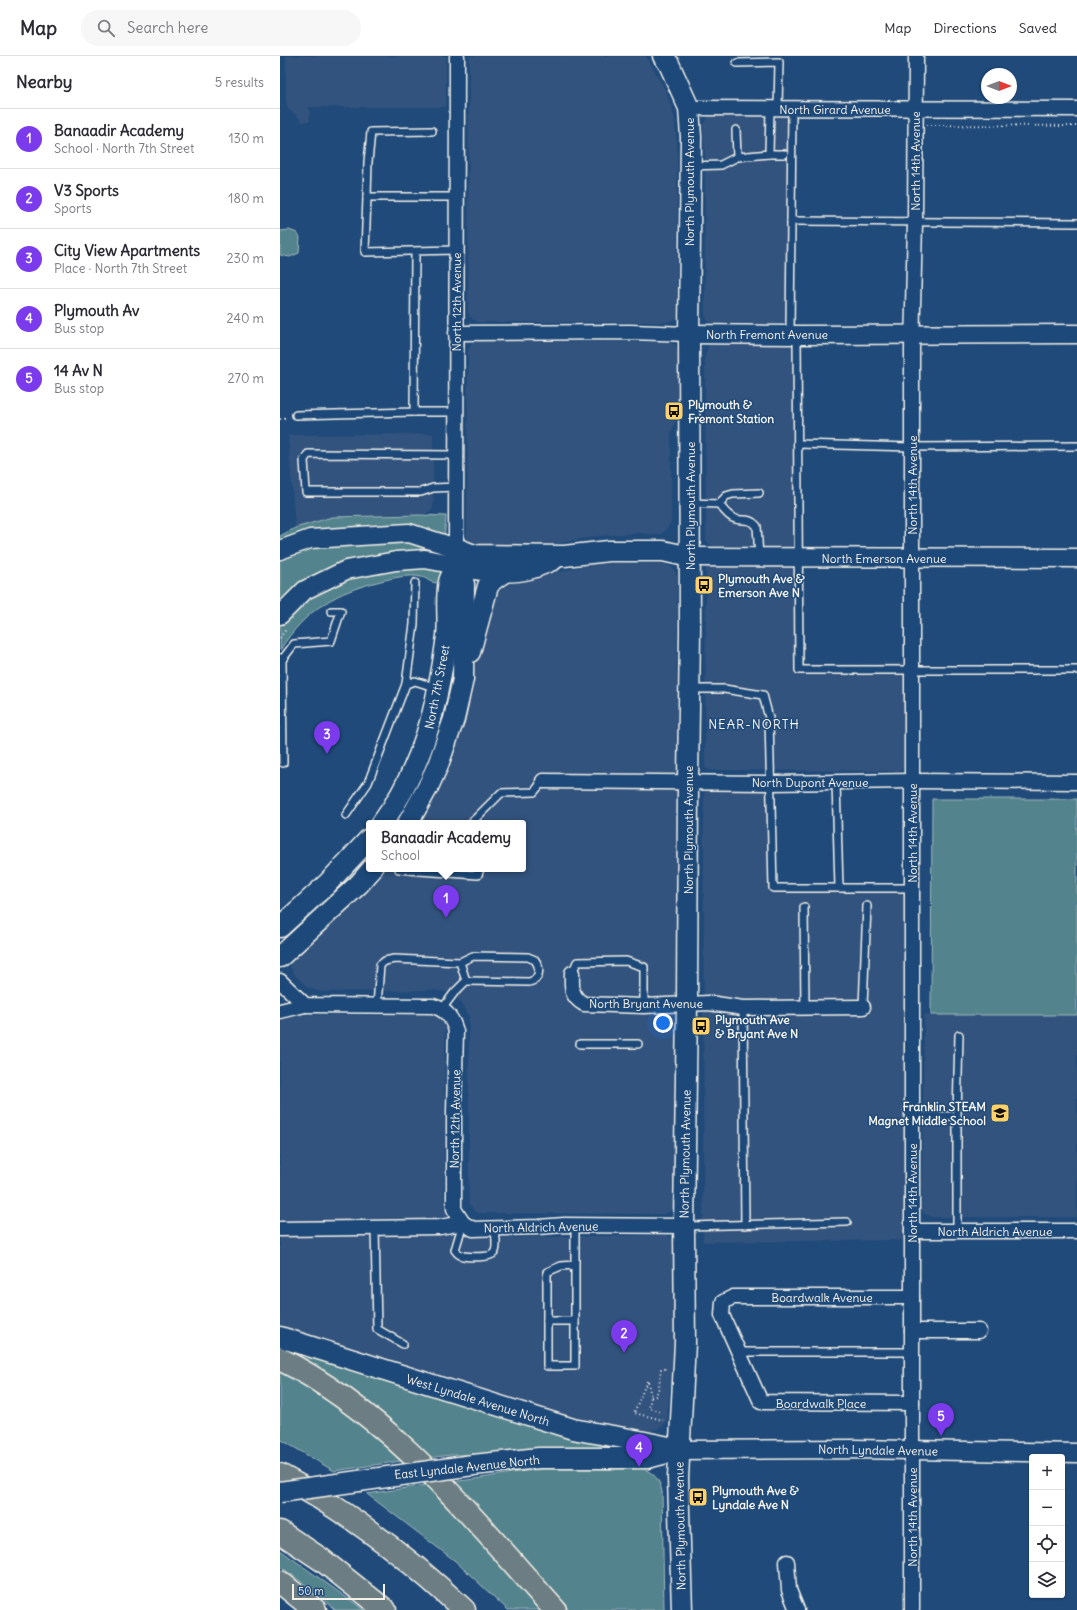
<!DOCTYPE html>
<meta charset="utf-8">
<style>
:root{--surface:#fff;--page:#f7f7f7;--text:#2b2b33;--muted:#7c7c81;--line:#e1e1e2;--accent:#7c3aed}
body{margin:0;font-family:Delius,sans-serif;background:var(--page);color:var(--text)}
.controls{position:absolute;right:12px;bottom:12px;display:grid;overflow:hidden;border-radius:4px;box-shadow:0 1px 3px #0004}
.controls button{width:36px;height:36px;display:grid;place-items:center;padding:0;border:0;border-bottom:1px solid var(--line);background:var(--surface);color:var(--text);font:20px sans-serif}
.compass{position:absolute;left:701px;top:12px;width:36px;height:36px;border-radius:50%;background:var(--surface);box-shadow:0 1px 3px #0004;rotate:90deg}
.scale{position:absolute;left:12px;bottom:10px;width:93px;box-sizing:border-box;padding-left:4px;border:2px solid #f4f1e8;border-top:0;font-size:11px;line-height:14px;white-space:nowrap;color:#f4f1e8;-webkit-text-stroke:3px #1f4a7a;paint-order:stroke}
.you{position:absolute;left:383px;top:967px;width:14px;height:14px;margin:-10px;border:3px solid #fff;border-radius:50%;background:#1a73e8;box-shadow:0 0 0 6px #1a73e833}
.badge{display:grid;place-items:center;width:26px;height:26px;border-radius:50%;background:var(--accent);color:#fff;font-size:13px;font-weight:700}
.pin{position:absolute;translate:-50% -33px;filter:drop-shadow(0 1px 2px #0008)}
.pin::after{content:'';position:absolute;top:21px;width:14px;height:12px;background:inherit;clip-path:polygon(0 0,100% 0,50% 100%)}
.popup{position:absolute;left:86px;top:764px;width:160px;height:52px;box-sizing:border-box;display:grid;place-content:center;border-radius:4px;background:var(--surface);filter:drop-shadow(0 1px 3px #0005);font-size:13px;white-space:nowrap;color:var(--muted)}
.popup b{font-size:15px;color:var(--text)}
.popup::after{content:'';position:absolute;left:50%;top:100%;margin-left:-8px;border:8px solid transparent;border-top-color:var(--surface)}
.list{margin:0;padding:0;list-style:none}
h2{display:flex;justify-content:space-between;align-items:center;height:52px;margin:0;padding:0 16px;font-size:17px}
h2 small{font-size:13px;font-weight:400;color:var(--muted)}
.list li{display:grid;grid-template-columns:26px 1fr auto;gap:12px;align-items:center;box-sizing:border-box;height:60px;padding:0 16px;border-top:1px solid var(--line)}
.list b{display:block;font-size:15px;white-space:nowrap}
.list p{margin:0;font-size:13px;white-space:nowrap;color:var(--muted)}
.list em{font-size:13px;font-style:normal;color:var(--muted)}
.icon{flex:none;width:22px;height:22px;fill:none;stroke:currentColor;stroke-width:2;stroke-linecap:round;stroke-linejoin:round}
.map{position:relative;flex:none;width:797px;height:1554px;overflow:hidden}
header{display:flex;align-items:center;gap:24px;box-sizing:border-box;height:56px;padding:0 20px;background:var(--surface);border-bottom:1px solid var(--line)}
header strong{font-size:19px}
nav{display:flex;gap:22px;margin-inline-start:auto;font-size:14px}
.search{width:280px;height:36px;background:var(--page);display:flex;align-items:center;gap:10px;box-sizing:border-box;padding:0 14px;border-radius:22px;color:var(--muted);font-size:15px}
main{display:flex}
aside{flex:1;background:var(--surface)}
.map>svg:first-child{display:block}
.built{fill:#33537e}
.green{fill:#53838d;stroke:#a4baba}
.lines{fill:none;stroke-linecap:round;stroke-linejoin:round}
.service-casing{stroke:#f4f1e8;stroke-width:10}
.minor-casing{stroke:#f4f1e8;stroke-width:17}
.tertiary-casing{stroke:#f4f1e8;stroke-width:21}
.secondary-casing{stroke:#f4f1e8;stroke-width:23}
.motorway-casing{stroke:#f4f1e8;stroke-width:25}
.path{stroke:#f4f1e8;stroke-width:2;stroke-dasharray:1 3;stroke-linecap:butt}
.service{stroke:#1f4a7a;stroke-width:7}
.minor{stroke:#1f4a7a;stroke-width:14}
.tertiary{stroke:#1f4a7a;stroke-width:18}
.secondary{stroke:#1f4a7a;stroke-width:20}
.motorway{stroke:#6c7e84;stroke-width:22}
.secondary-bridge-casing{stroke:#f4f1e8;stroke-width:23;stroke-linecap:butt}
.secondary-bridge{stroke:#1f4a7a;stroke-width:20}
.labels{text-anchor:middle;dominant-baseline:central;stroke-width:3;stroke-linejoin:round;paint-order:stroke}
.street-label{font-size:12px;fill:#f4f1e8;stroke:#1f4a7a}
.poi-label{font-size:12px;font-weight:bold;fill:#f4f1e8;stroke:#1f4a7a;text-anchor:start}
.neighbourhood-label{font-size:13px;letter-spacing:1px;fill:#f4f1e8;stroke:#1f4a7a}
</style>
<header>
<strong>Map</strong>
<div class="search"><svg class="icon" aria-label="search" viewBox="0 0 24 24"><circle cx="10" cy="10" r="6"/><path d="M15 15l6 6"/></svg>Search here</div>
<nav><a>Map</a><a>Directions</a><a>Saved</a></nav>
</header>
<main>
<aside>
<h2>Nearby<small>5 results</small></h2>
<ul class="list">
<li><span class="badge">1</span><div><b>Banaadir Academy</b><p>School · North 7th Street</p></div><em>130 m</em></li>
<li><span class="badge">2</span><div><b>V3 Sports</b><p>Sports</p></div><em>180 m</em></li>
<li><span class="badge">3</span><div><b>City View Apartments</b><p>Place · North 7th Street</p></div><em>230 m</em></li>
<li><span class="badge">4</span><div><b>Plymouth Av</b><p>Bus stop</p></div><em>240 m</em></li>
<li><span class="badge">5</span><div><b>14 Av N</b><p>Bus stop</p></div><em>270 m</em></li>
</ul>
</aside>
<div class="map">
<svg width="797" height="1554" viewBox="0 0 797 1554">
<rect width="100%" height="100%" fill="#1f4a7a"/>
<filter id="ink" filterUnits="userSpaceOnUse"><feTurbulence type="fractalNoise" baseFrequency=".025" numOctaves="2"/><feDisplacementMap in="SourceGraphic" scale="8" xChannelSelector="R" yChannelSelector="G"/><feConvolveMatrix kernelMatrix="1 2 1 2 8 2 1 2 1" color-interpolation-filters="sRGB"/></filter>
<g filter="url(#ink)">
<g class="built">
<path d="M6,0H166V51H29L30,65L22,66L18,61L8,53L6,45Z"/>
<path d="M189,0H366L386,35L394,60L397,87V262L388,266H198L190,261L188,256Z"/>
<path d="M429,60L517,61L515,268L432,267L427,264L425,259V97L423,69Z"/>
<path d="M435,284H523L521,491L433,490L427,486L426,483L425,299L429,288Z"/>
<path d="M198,285L390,286L395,289L398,297L397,363L391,376V466L386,474L381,478L376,479L359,477L317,480L269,489L244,490L195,489L187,484L188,296L191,288Z"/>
<path d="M153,378V452L146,458L139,459L52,461L15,472L8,379Z"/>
<path d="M487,505L509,512H523L525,608L625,607L626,709L620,715L430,714L425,712L426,511L428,507Z"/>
<path d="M334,507L385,508L393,512L397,520L396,1147L392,1154L384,1158L198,1157L194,1155L189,1147V961L185,952L177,942L166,936L153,934L41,936L28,932L14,918L10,911L11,905L101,813H243V767H137L183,660L197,600L213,546L218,537L225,529L241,522L284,515L310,508Z"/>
<path d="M496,730L497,828L627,829L626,1184L423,1186L424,737L427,733Z"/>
<path d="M0,959H153L163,964L165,972L164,1146L165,1156L169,1163L181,1174L199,1182L387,1179L395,1185L396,1188L394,1289L387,1364L382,1371L369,1376L307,1365L246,1348L0,1271Z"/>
<path d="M644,959H797V1161H652L645,1158L642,1155Z"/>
</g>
<g class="green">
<path d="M9,174L17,177L20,181L19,197L10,201L0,199V175Z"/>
<path d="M139,459L166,460L161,528C158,527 155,527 152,526C148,525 145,521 141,521C129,518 113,522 101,525C56,536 26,553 0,594V480L15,472L52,461Z"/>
<path d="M652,743H797V959H651Z"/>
<path d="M12,1292L343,1389V1392H267L205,1398L170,1399L148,1402L11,1297Z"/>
<path d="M0,1310L19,1320L128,1404L54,1415L0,1383Z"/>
<path d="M262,1413H364C375,1418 380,1424 382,1436L384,1554H285L171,1426C202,1423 231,1416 262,1413Z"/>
<path d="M152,1428L271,1554H228L174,1504L87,1438Z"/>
<path d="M0,1494L84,1554H55L39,1539L0,1510Z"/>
</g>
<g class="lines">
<g class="service-casing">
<g id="service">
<path d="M457,7L499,6L498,53"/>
<path d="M456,74L457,101"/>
<path d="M489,98H504"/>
<path d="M411,110L441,109L457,101L489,98L490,53"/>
<path d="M87,141L88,106L91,76L152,75"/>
<path d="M511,165L797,167"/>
<path d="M177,194L85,196L87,141H177"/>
<path d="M510,279L512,53"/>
<path d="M517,280L519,614H797"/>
<path d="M134,356H176"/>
<path d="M16,359L134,356L135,196"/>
<path d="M518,388L632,391L797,390"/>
<path d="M176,399L28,398L24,404L26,436H141L153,432L176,431"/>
<path d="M410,447L439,448C443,453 447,459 453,462C462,467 468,460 477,470L479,501"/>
<path d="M439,448L446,440L453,438L479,437"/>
<path d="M0,602L2,604L3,707"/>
<path d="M2,604L14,588L51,585L61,555H51"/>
<path d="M126,628L134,568L135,527"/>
<path d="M410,633H444L483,639L489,662L493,832H632"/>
<path d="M556,726L559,832"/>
<path d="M66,759L88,727L126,628L135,625L157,632"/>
<path d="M191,767L221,737L254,736L263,725"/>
<path d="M119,813L139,815L142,813"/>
<path d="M139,815L198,819L200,813"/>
<path d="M524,851L525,951"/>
<path d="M180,906L193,900L248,901L255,904C261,912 260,924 249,926L186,925"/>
<path d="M292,917L297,906L346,905L364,911V950"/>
<path d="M97,950L100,909L105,905L114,903L180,906L186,925L174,937L162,953"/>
<path d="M583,951L587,850"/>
<path d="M463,952L465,1169"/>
<path d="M300,988H358"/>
<path d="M632,1060H677"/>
<path d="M183,1167L175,1194C177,1197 179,1199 183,1200C189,1201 210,1202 214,1197C218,1192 215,1178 215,1171"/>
<path d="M295,1169V1209L281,1210L267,1216V1310H295V1209"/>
<path d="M406,1170L567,1166"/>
<path d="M95,1171L97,1273L123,1288"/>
<path d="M677,1175V1060L679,979"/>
<path d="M267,1265H295"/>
<path d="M459,1296H632"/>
</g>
</g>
<g class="minor-casing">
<g id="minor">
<path d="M409,52L797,53"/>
<path d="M176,277L350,276L409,278"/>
<path d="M176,492L177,0"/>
<path d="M263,725L491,727L632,725L797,726"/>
<path d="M292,917C292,932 290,940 304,948L364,950L429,947L463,952L583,951"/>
<path d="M0,925L25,949L153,950C167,954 172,962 176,975L174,1055V1153L183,1167"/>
<path d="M0,955L25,949"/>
<path d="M0,1173L160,1171L183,1167L193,1173L258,1171L284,1169L404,1170"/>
<path d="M632,1175H797"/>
<path d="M632,1241H453L443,1246L442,1259L481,1346L632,1347"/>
<path d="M632,1275H699"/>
<path d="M507,1506L509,1534L517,1554"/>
<path d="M632,1554V293L635,167L636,0"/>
</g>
</g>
<g class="tertiary-casing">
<g id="tertiary">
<path d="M409,278L517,279L797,278"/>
<path d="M0,494L30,483L129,477L176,492"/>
<path d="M410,501L797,502"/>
<path d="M0,559L25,534L66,514L116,505L145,503L177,509"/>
<path d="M399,1394L574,1393L797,1397"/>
</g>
</g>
<g class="secondary-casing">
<g id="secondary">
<path d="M383,0L389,8L409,52L411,81L409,278L410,574L408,726L407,947L404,1170L405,1287L398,1422L402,1554"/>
<path d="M177,509C196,515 230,518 249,513C257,511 265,507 273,504"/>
<path d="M190,596L208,530L213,524L226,515"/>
<path d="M102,767C143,712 158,647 167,580C169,564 165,540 169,526C170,520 175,514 177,509"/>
<path d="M128,767L148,731L158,709L174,663L183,623L184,528L177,509L176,492L194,499L284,500L329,495H383L410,501"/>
<path d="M0,871L47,828L89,783"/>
<path d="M0,901L79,828L92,813"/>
<path d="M0,1281L293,1373C329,1380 364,1384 399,1394"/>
<path d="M193,1409L259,1402H367L398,1394"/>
</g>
</g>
<g class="motorway-casing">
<g id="motorway">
<path d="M0,1303C112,1359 193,1463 275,1554"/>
<path d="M0,1419C67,1455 128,1501 184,1554"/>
<path d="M0,1476L42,1504L105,1554"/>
<path d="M0,1526L35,1554"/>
</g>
</g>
<g class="path">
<path d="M647,69L797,70"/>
<path d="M0,363H7"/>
<path d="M0,582L6,573"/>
<path d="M367,1325L354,1357L383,1364"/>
<path d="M368,1326L371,1341L369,1352L381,1356"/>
<path d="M371,1341L376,1340L379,1331L381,1313H386"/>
</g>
<use href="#service" class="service"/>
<use href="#minor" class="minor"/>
<use href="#tertiary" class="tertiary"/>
<use href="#secondary" class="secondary"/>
<use href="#motorway" class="motorway"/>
<g class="secondary-bridge-casing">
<path id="secondary-bridge" d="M0,1436L193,1409"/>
</g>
<use href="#secondary-bridge" class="secondary-bridge"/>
</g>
</g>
<defs>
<g id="bus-square" transform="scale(1)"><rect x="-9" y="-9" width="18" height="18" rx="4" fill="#ffd166" stroke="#1f4a7a"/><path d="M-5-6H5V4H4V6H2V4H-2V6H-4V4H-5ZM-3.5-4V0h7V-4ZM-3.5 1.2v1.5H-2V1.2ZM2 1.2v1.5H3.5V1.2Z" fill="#111"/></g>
<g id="school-square" transform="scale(1)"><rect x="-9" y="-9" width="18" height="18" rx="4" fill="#ffd166" stroke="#1f4a7a"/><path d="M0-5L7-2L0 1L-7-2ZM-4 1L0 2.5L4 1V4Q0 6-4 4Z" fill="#111"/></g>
</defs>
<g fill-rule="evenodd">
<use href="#bus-square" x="394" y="355"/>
<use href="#bus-square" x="424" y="529"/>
<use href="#bus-square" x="421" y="970"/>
<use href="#school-square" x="720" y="1057"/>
<use href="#bus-square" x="418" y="1441"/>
</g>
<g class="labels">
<g class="street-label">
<text x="555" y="53">North Girard Avenue</text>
<text transform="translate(635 105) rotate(-90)">North 14th Avenue</text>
<text transform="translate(409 126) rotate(-90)">North Plymouth Avenue</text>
<text transform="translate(176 246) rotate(-90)">North 12th Avenue</text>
<text x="487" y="278">North Fremont Avenue</text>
<text transform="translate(632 429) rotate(-90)">North 14th Avenue</text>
<text transform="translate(410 450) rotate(-90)">North Plymouth Avenue</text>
<text x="604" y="502">North Emerson Avenue</text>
<text transform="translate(157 631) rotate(-79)">North 7th Street</text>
<text x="530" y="726">North Dupont Avenue</text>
<text transform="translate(408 774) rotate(-90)">North Plymouth Avenue</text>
<text transform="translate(632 777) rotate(-90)">North 14th Avenue</text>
<text x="366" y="947">North Bryant Avenue</text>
<text transform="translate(175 1063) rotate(-89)">North 12th Avenue</text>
<text transform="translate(405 1098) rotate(-89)">North Plymouth Avenue</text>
<text transform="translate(632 1137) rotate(-90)">North 14th Avenue</text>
<text transform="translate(261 1171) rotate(-1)">North Aldrich Avenue</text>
<text x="715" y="1175">North Aldrich Avenue</text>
<text x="542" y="1241">Boardwalk Avenue</text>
<text transform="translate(198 1344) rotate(17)">West Lyndale Avenue North</text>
<text x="541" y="1347">Boardwalk Place</text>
<text transform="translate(598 1394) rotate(1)">North Lyndale Avenue</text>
<text transform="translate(187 1411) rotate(-6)">East Lyndale Avenue North</text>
<text transform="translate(632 1461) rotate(-90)">North 14th Avenue</text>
<text transform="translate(400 1470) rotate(-91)">North Plymouth Avenue</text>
</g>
<g class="poi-label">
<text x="408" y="348">Plymouth &amp;<tspan x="408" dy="14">Fremont Station</tspan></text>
<text x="438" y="522">Plymouth Ave &amp;<tspan x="438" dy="14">Emerson Ave N</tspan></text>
<text x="435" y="963">Plymouth Ave<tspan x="435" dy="14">&amp; Bryant Ave N</tspan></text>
<text x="706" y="1050" text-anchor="end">Franklin STEAM<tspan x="706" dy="14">Magnet Middle School</tspan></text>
<text x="432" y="1434">Plymouth Ave &amp;<tspan x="432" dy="14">Lyndale Ave N</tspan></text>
</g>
<g class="neighbourhood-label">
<text x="474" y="668">NEAR-NORTH</text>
</g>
</g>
</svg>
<div class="controls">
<button>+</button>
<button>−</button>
<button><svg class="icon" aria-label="locate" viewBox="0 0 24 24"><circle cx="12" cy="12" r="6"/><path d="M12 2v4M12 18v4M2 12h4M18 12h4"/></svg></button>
<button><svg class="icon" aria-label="layers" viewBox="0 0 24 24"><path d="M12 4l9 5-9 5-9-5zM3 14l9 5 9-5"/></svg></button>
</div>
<svg class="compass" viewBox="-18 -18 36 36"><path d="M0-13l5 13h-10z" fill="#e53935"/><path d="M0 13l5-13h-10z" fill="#7c7c81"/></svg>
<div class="scale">50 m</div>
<div class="you"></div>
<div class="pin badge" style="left:166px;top:862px">1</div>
<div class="popup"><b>Banaadir Academy</b>School</div>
<div class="pin badge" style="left:344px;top:1297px">2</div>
<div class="pin badge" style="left:47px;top:698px">3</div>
<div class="pin badge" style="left:359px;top:1411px">4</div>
<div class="pin badge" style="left:661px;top:1380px">5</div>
</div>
</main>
